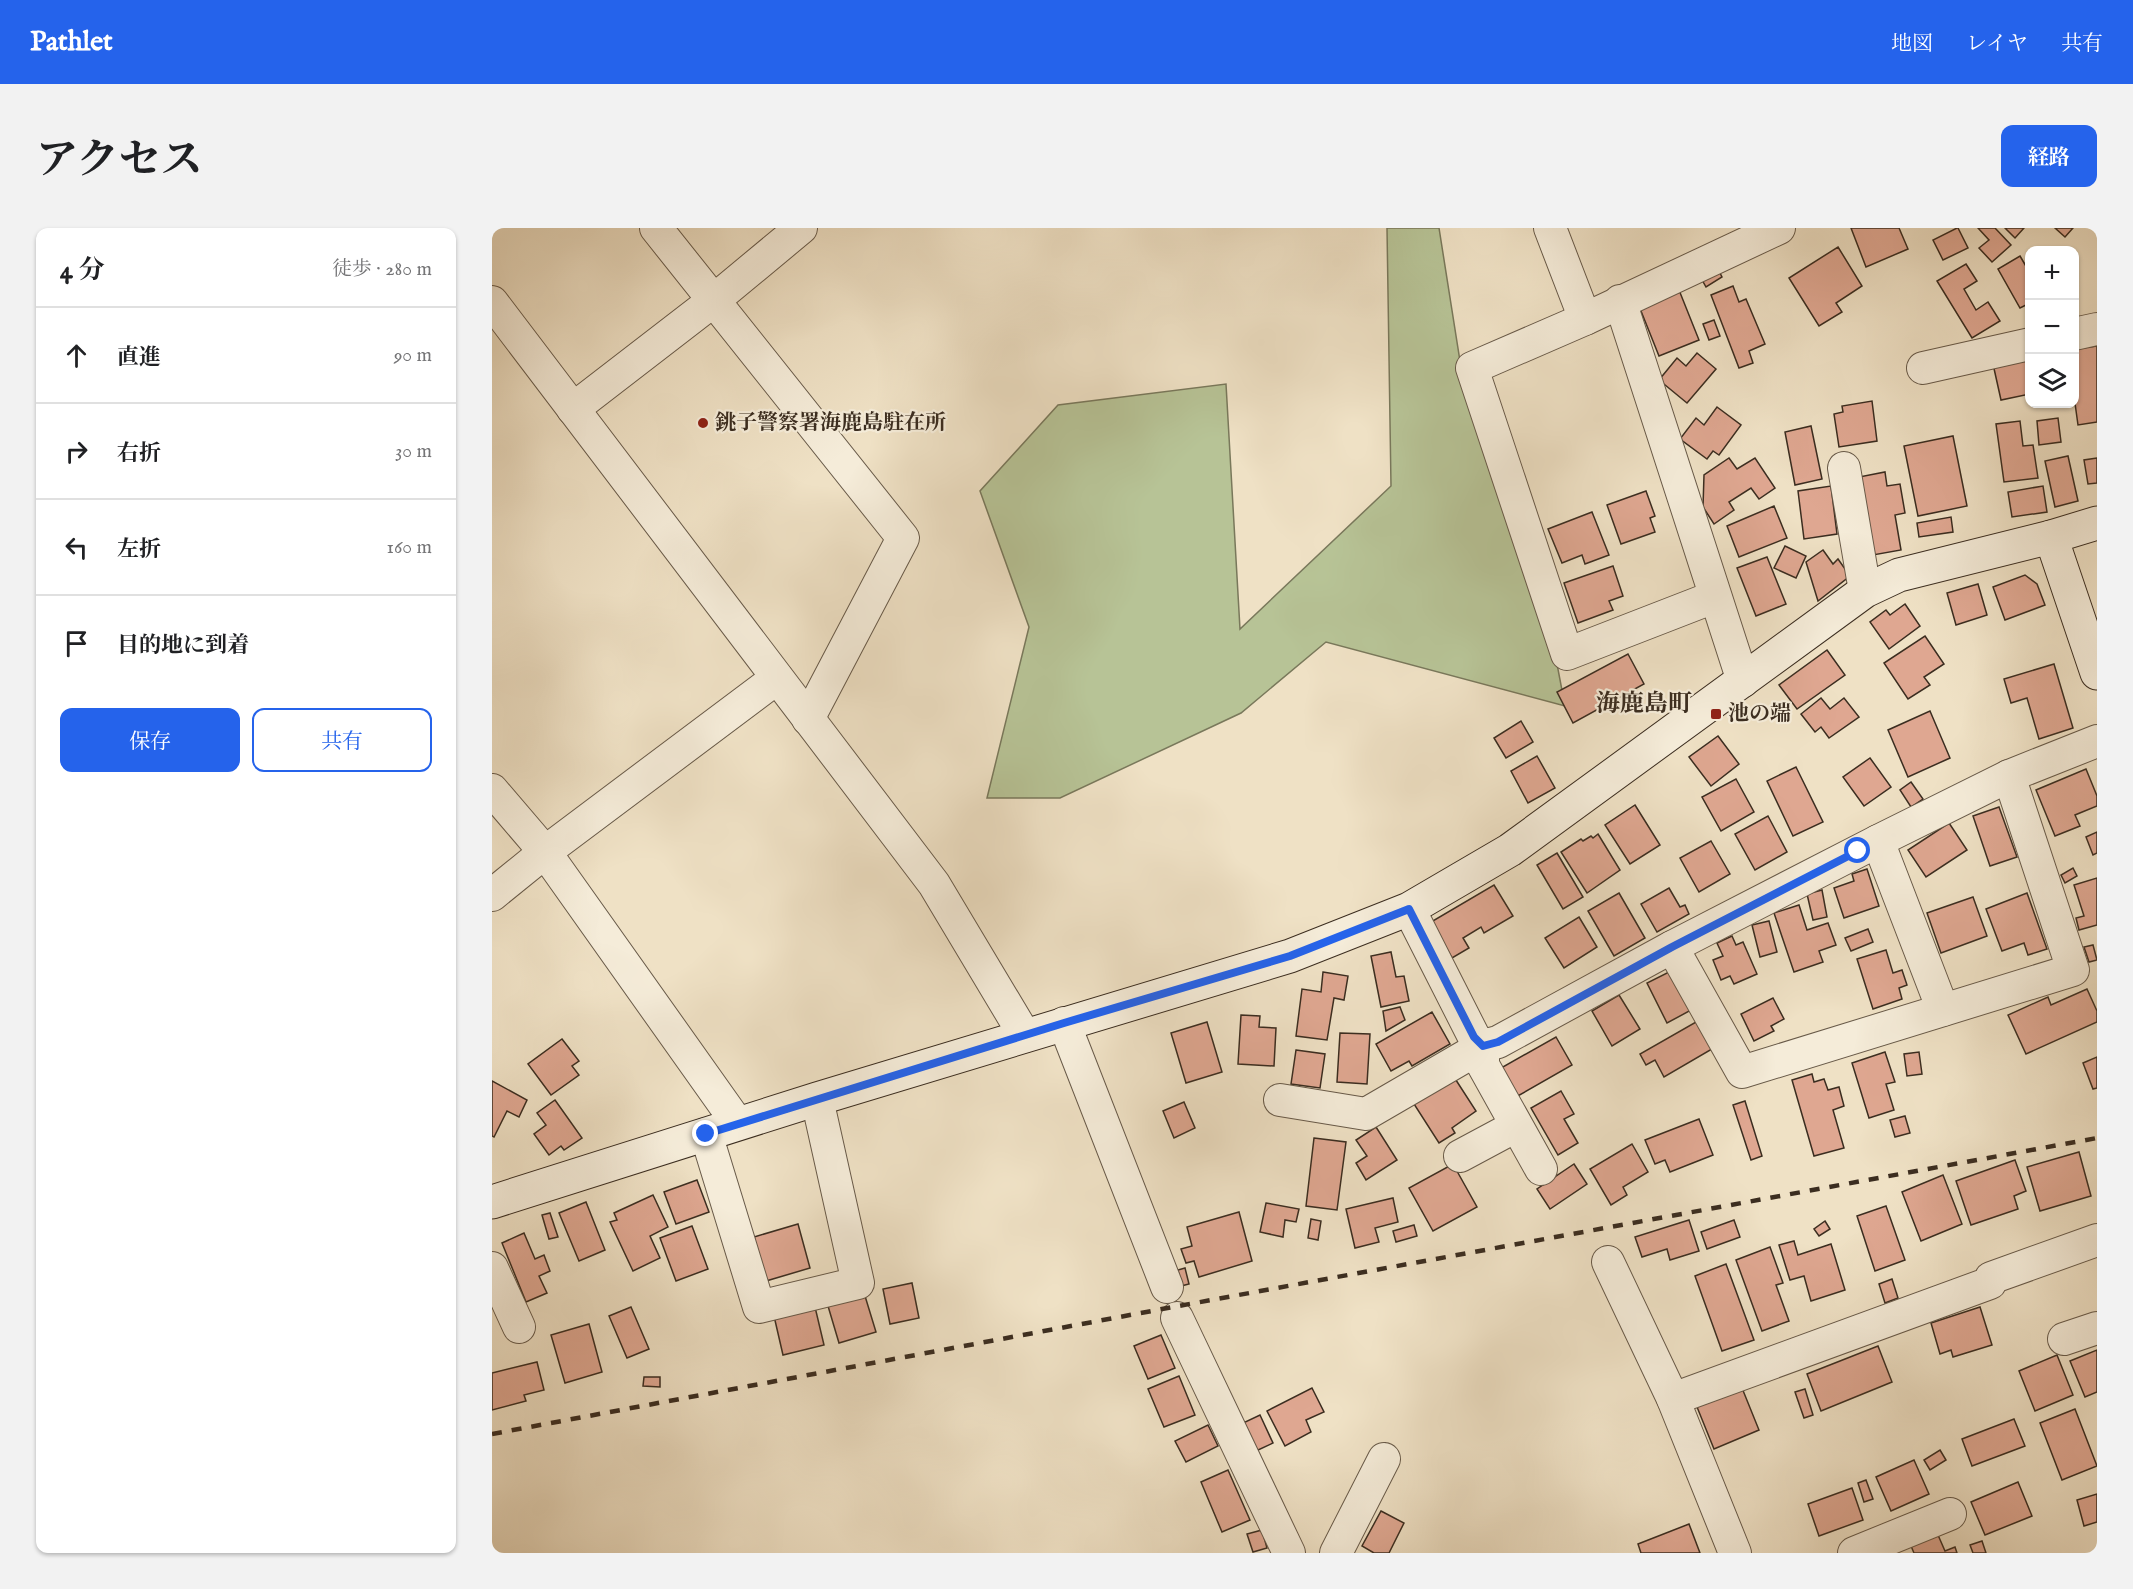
<!DOCTYPE html>
<html lang="ja">
<meta charset="utf-8">
<style>
:root{--surface:#fff;--page:#f2f2f2;--text:#202124;--muted:#757577;--line:#e0e0e0;--accent:#2563eb}
body{margin:0;font-family:"IM FELL English","Noto Serif JP",serif;background:var(--page);color:var(--text)}
.controls{position:absolute;right:18px;top:18px;display:grid;overflow:hidden;border-radius:12px;box-shadow:0 2px 4px #0004}
.controls button{width:54px;height:54px;display:grid;place-items:center;padding:0;border:0;border-bottom:2px solid var(--line);background:var(--surface);color:var(--text);font:30px sans-serif}
.stop{position:absolute;width:18px;height:18px;margin:-14px;border:4px solid #2563eb;border-radius:50%;background:#fff}
.stop.end{background:#2563eb;border-color:#fff;box-shadow:0 2px 6px #0008}
.list{margin:0;padding:0;list-style:none}
h2{display:flex;justify-content:space-between;align-items:center;height:78px;margin:0;padding:0 24px;font-size:26px}
h2 small{font-size:20px;font-weight:400;color:var(--muted)}
.list li{display:grid;grid-template-columns:39px 1fr auto;gap:18px;align-items:center;box-sizing:border-box;height:96px;padding:0 24px;border-top:2px solid var(--line)}
.list b{display:block;font-size:22px;white-space:nowrap}
.list em{font-size:20px;font-style:normal;color:var(--muted)}
.actions{display:flex;gap:12px;padding:18px 24px}
.actions a{flex:1;padding:14px 0;border:2px solid var(--accent);border-radius:12px;text-align:center;font-size:21px;color:var(--accent)}
.actions .main{background:var(--accent);color:#fff}
.icon{flex:none;width:33px;height:33px;fill:none;stroke:currentColor;stroke-width:2;stroke-linecap:round;stroke-linejoin:round}
.map{position:relative;flex:none;width:1605px;height:1325px;overflow:hidden;border-radius:12px}
header{display:flex;align-items:center;gap:36px;box-sizing:border-box;height:84px;padding:0 30px;background:var(--accent);color:#fff}
header strong{font-size:28px}
nav{display:flex;gap:33px;margin-inline-start:auto;font-size:21px}
.intro{display:flex;align-items:center;justify-content:space-between;box-sizing:border-box;height:144px;padding:0 36px}
h1{margin:0;font-size:42px}
.button{padding:15px 27px;border-radius:12px;background:var(--accent);color:#fff;font-size:21px;font-weight:700}
main{display:flex;gap:36px;padding:0 36px}
aside{flex:1;background:var(--surface);border-radius:12px;box-shadow:0 2px 4px #0004}
.map>svg:first-child{display:block}
.green{fill:#b7c396;stroke:#79785b;stroke-width:1.5}
.building{fill:#dfa791;stroke:#3b2d20;stroke-width:1.5}
.lines{fill:none;stroke-linecap:round;stroke-linejoin:round}
.street-casing{stroke:#685a49;stroke-width:34}
.secondary-casing{stroke:#3b2d20;stroke-width:35}
.street{stroke:#f5ecd9;stroke-width:32}
.secondary{stroke:#f5ecd9;stroke-width:33}
.rail{stroke:#3b2d20;stroke-width:4.5;stroke-dasharray:10 10;stroke-linecap:butt}
.route{stroke:#2563eb;stroke-width:8}
.poi-dot{fill:#8f2418;stroke:#f5ecd9;stroke-width:2}
.labels{text-anchor:middle;dominant-baseline:central;stroke-width:4.5;stroke-linejoin:round;paint-order:stroke}
.poi-label{font-size:21px;font-weight:bold;fill:#3b2d20;stroke:#f5ecd9;text-anchor:start}
.quarter-label{font-size:24px;font-weight:bold;fill:#3b2d20;stroke:#f5ecd9}
</style>
<header>
<strong>Pathlet</strong>
<nav><a>地図</a><a>レイヤ</a><a>共有</a></nav>
</header>
<div class="intro"><h1>アクセス</h1><a class="button">経路</a></div>
<main>
<aside>
<h2>4 分<small>徒歩 · 280 m</small></h2>
<ul class="list">
<li><svg class="icon" aria-label="ahead" viewBox="0 0 24 24"><path d="M12 20V5M6 11l6-6 6 6"/></svg><div><b>直進</b></div><em>90 m</em></li>
<li><svg class="icon" aria-label="right" viewBox="0 0 24 24"><path d="M7 20v-9h11M14 6l5 5-5 5"/></svg><div><b>右折</b></div><em>30 m</em></li>
<li><svg class="icon" aria-label="left" viewBox="0 0 24 24"><path d="M17 20v-9H6M10 6l-5 5 5 5"/></svg><div><b>左折</b></div><em>160 m</em></li>
<li><svg class="icon" aria-label="arrive" viewBox="0 0 24 24"><path d="M6 21V4h12l-3 4 3 4H6"/></svg><div><b>目的地に到着</b></div></li>
</ul>
<div class="actions"><a class="main">保存</a><a>共有</a></div>
</aside>
<div class="map">
<svg width="1605" height="1325" viewBox="0 0 1605 1325">
<rect width="100%" height="100%" fill="#efe1c5"/>
<filter id="stains"><feTurbulence type="fractalNoise" baseFrequency=".00333" numOctaves="4"/><feColorMatrix values="0 0 0 0 .2 0 0 0 0 .09 0 0 0 0 .02 0 0 0 .5 -.17"/></filter>
<radialGradient id="worn" r=".72"><stop offset=".6" stop-color="#630" stop-opacity="0"/><stop offset="1" stop-color="#630" stop-opacity=".3"/></radialGradient>
<path class="green" d="M895,0H947L968,133L1065,436L1073,478L834,414L749,485L568,570H495L537,399L488,263L566,177L734,156L748,401L899,258Z"/>
<g class="building">
<path d="M1359,0H1407L1416,21L1374,39Z"/>
<path d="M1465,0H1466L1476,20L1451,32L1441,12Z"/>
<path d="M1486,0H1503L1519,17L1500,34L1487,20L1497,12Z"/>
<path d="M1513,0H1532L1523,10Z"/>
<path d="M1563,0H1581L1573,9Z"/>
<path d="M1346,19L1370,58L1344,75L1350,84L1327,98L1297,50Z"/>
<path d="M1528,28L1538,45V75L1528,80L1506,41Z"/>
<path d="M1474,36L1485,53L1472,61L1484,82L1496,74L1508,93L1480,110L1445,53Z"/>
<path d="M1226,41L1230,49L1214,59L1209,50Z"/>
<path d="M1241,58L1247,74L1254,71L1273,116L1257,123L1261,135L1247,140L1219,67Z"/>
<path d="M1187,62L1207,112L1167,128L1147,78Z"/>
<path d="M1222,92L1228,108L1217,112L1211,96Z"/>
<path d="M1605,118V194L1586,197L1582,168V121Z"/>
<path d="M1205,125L1224,141L1195,175L1167,152L1185,130L1194,138Z"/>
<path d="M1538,129V166L1509,172L1501,136Z"/>
<path d="M1380,173L1385,213L1347,219L1342,186L1351,184L1350,178Z"/>
<path d="M1225,179L1249,197L1227,227L1221,223L1215,231L1188,211L1204,190L1212,197Z"/>
<path d="M1566,190L1569,214L1547,217L1545,193Z"/>
<path d="M1528,193L1531,218L1541,217L1546,250L1512,254L1504,196Z"/>
<path d="M1319,198L1330,251L1303,257L1293,204Z"/>
<path d="M1461,208L1475,278L1426,288L1412,218Z"/>
<path d="M1576,228L1586,273L1563,279L1553,233Z"/>
<path d="M1237,230L1245,241L1263,230L1283,260L1267,271L1259,260L1237,274L1242,282L1222,296L1211,279L1212,247Z"/>
<path d="M1605,230V255L1596,256L1592,232Z"/>
<path d="M1393,244L1395,258L1408,256L1413,285L1403,287L1409,322L1381,327L1367,249Z"/>
<path d="M1339,258L1345,306L1312,311L1306,263Z"/>
<path d="M1551,258L1555,284L1520,289L1516,264Z"/>
<path d="M1154,263L1163,288L1158,290L1163,304L1129,316L1115,277Z"/>
<path d="M1282,278L1295,310L1247,329L1235,298Z"/>
<path d="M1100,284L1117,327L1093,336L1090,327L1070,335L1056,301Z"/>
<path d="M1459,289L1461,304L1427,309L1425,295Z"/>
<path d="M1293,318L1314,328L1304,350L1282,340Z"/>
<path d="M1331,322L1341,336L1346,331L1358,348L1326,373L1314,334Z"/>
<path d="M1275,329L1294,376L1264,388L1245,340Z"/>
<path d="M1121,338L1131,368L1117,373L1121,382L1086,395L1072,355Z"/>
<path d="M1533,347L1545,356L1553,377L1513,392L1501,359Z"/>
<path d="M1486,356L1495,387L1464,397L1455,365Z"/>
<path d="M1413,376L1428,398L1397,421L1378,394L1394,382L1398,387Z"/>
<path d="M1433,408L1452,436L1432,449L1438,457L1416,471L1392,435Z"/>
<path d="M1335,422L1353,447L1305,481L1287,457Z"/>
<path d="M1136,426L1152,456L1081,495L1065,464Z"/>
<path d="M1562,436L1581,500L1547,511L1535,470L1519,475L1512,451Z"/>
<path d="M1329,470L1338,481L1352,470L1367,489L1337,510L1329,499L1323,504L1309,486Z"/>
<path d="M1438,483L1458,530L1416,549L1396,502Z"/>
<path d="M1029,493L1041,514L1014,530L1002,510Z"/>
<path d="M1226,508L1247,536L1219,558L1197,529Z"/>
<path d="M1045,528L1063,560L1036,575L1019,543Z"/>
<path d="M1378,530L1399,559L1372,578L1351,549Z"/>
<path d="M1304,539L1331,594L1301,608L1275,553Z"/>
<path d="M1594,541L1605,568V578L1583,587L1588,598L1563,608L1544,562Z"/>
<path d="M1244,551L1262,584L1229,603L1210,569Z"/>
<path d="M1419,554L1431,571L1419,579L1408,562Z"/>
<path d="M1143,577L1168,617L1138,636L1113,597Z"/>
<path d="M1507,579L1525,629L1498,638L1481,588Z"/>
<path d="M1276,588L1295,624L1263,642L1243,606Z"/>
<path d="M1457,595L1475,622L1434,649L1416,622Z"/>
<path d="M1605,604V625L1601,627L1594,609Z"/>
<path d="M1106,606L1128,642L1095,665L1069,624L1089,611L1091,613L1099,608L1101,610Z"/>
<path d="M1219,613L1238,646L1207,664L1188,630Z"/>
<path d="M1065,625L1091,669L1071,681L1045,637Z"/>
<path d="M1581,640L1585,648L1573,655L1569,647Z"/>
<path d="M1375,641L1387,678L1352,690L1342,660L1362,653L1360,646Z"/>
<path d="M1605,650V697L1587,702L1584,690L1592,688L1582,657Z"/>
<path d="M1002,657L1021,688L992,705L989,699L971,710L977,720L960,730L939,694Z"/>
<path d="M1177,660L1188,679L1193,677L1197,686L1165,704L1149,676Z"/>
<path d="M1330,662L1335,689L1321,692L1315,666Z"/>
<path d="M1127,665L1153,710L1122,728L1096,683Z"/>
<path d="M1535,665L1555,721L1536,727L1532,715L1510,723L1494,681Z"/>
<path d="M1481,669L1495,708L1449,725L1435,685Z"/>
<path d="M1307,677L1315,702L1336,695L1344,717L1327,723L1331,734L1302,744L1282,685Z"/>
<path d="M1087,689L1105,719L1072,740L1053,710Z"/>
<path d="M1277,693L1285,724L1268,729L1260,697Z"/>
<path d="M1376,701L1381,714L1359,723L1353,710Z"/>
<path d="M1240,708L1244,717L1251,714L1265,746L1242,756L1238,748L1229,752L1221,732L1231,728L1225,715Z"/>
<path d="M1601,717L1605,732L1597,734L1592,719Z"/>
<path d="M1394,722L1401,745L1410,742L1415,757L1407,760L1410,771L1381,781L1365,731Z"/>
<path d="M899,724L904,749L912,748L917,773L889,779L879,728Z"/>
<path d="M1181,742L1201,781L1175,795L1155,755Z"/>
<path d="M831,744L856,748L852,772L842,770L835,812L804,808L810,761L829,764Z"/>
<path d="M1595,761L1605,783V794L1534,826L1516,787L1556,769L1559,777Z"/>
<path d="M1127,767L1148,801L1120,818L1100,783Z"/>
<path d="M1281,770L1292,791L1279,798L1282,803L1262,813L1249,786Z"/>
<path d="M908,779L913,792L894,803L891,783Z"/>
<path d="M940,784L958,816L920,838L917,833L899,843L884,816Z"/>
<path d="M749,787L768,788L767,799L784,800L782,838L746,836Z"/>
<path d="M715,794L730,844L694,855L679,805Z"/>
<path d="M1204,794L1220,821L1172,849L1163,832L1154,837L1148,826Z"/>
<path d="M848,805L878,806L875,856L845,854Z"/>
<path d="M1064,809L1080,837L1024,869L1009,840Z"/>
<path d="M70,811L87,833L80,838L87,847L59,867L36,836Z"/>
<path d="M804,822L833,826L828,860L799,856Z"/>
<path d="M1393,824L1403,854L1394,856L1402,882L1377,890L1360,835Z"/>
<path d="M1427,824L1430,846L1415,848L1412,826Z"/>
<path d="M1605,829V860L1601,861L1591,835Z"/>
<path d="M1320,846L1322,854L1332,851L1336,862L1347,859L1352,878L1341,882L1352,920L1322,928L1300,852Z"/>
<path d="M962,849L984,883L960,900L963,905L947,915L922,876Z"/>
<path d="M0,853L35,872L27,889L15,883L2,909L0,908Z"/>
<path d="M1069,863L1082,886L1072,891L1086,915L1066,927L1039,880Z"/>
<path d="M63,872L90,910L72,922L69,918L57,927L42,906L54,897L45,885Z"/>
<path d="M1253,873L1270,928L1259,932L1241,877Z"/>
<path d="M692,874L703,900L682,910L671,883Z"/>
<path d="M1413,888L1418,905L1403,909L1398,892Z"/>
<path d="M1207,891L1221,927L1178,944L1173,932L1163,936L1153,912Z"/>
<path d="M884,899L905,932L874,952L864,935L875,928L864,912Z"/>
<path d="M822,910L854,914L845,982L814,978Z"/>
<path d="M1140,916L1156,944L1131,959L1135,967L1119,977L1098,941Z"/>
<path d="M1587,924L1599,968L1548,983L1535,939Z"/>
<path d="M1523,932L1534,963L1522,968L1526,981L1479,997L1464,953Z"/>
<path d="M961,936L985,979L941,1003L917,960Z"/>
<path d="M1082,936L1095,956L1058,981L1045,961Z"/>
<path d="M1451,947L1470,996L1429,1013L1410,964Z"/>
<path d="M205,952L217,984L184,996L172,964Z"/>
<path d="M161,967L176,999L158,1008L168,1030L141,1043L118,994L125,992L122,985Z"/>
<path d="M901,970L906,994L883,1000L887,1014L863,1020L854,981Z"/>
<path d="M94,974L113,1022L87,1033L67,985Z"/>
<path d="M774,975L807,981L804,994L793,992L791,1009L768,1004Z"/>
<path d="M1394,978L1413,1032L1383,1043L1365,988Z"/>
<path d="M747,984L760,1033L707,1049L702,1033L694,1035L689,1021L700,1018L695,999Z"/>
<path d="M58,985L66,1009L57,1011L50,987Z"/>
<path d="M819,991L829,993L826,1012L816,1010Z"/>
<path d="M1197,992L1207,1023L1178,1032L1175,1021L1150,1029L1143,1009Z"/>
<path d="M1242,992L1248,1009L1215,1021L1209,1004Z"/>
<path d="M1333,993L1338,1001L1327,1008L1322,1001Z"/>
<path d="M306,996L318,1040L274,1053L262,1009Z"/>
<path d="M922,997L925,1008L904,1014L901,1003Z"/>
<path d="M200,998L216,1041L184,1053L168,1010Z"/>
<path d="M32,1005L43,1031L52,1027L58,1043L47,1048L55,1065L34,1074L10,1015Z"/>
<path d="M1302,1013L1306,1027L1339,1016L1353,1062L1319,1073L1312,1048L1298,1052L1287,1017Z"/>
<path d="M1278,1019L1291,1055L1284,1057L1297,1093L1270,1103L1244,1032Z"/>
<path d="M1234,1036L1262,1112L1230,1123L1203,1048Z"/>
<path d="M693,1040L697,1056L689,1058L686,1042Z"/>
<path d="M1400,1051L1406,1070L1393,1075L1387,1056Z"/>
<path d="M420,1055L427,1090L398,1096L391,1061Z"/>
<path d="M373,1068L384,1104L347,1115L336,1078Z"/>
<path d="M139,1079L157,1121L135,1130L117,1088Z"/>
<path d="M323,1079L332,1117L291,1127L282,1088Z"/>
<path d="M1488,1079L1500,1117L1461,1129L1459,1122L1448,1126L1439,1095Z"/>
<path d="M97,1096L110,1144L73,1155L59,1107Z"/>
<path d="M669,1107L683,1140L656,1151L642,1118Z"/>
<path d="M1386,1118L1400,1154L1329,1183L1315,1146Z"/>
<path d="M1605,1122V1164L1593,1169L1578,1133Z"/>
<path d="M1565,1127L1581,1167L1543,1183L1527,1143Z"/>
<path d="M45,1134L52,1162L32,1167L34,1173L0,1182V1145Z"/>
<path d="M687,1148L703,1187L672,1199L656,1161Z"/>
<path d="M152,1149H168V1159L151,1158Z"/>
<path d="M820,1160L832,1184L814,1192L819,1204L793,1218L775,1183Z"/>
<path d="M1250,1160L1267,1202L1222,1221L1205,1179Z"/>
<path d="M1313,1161L1321,1187L1312,1190L1303,1164Z"/>
<path d="M1583,1181L1605,1238L1570,1252L1548,1195Z"/>
<path d="M768,1187L781,1215L764,1223L751,1195Z"/>
<path d="M1522,1191L1533,1218L1480,1238L1470,1211Z"/>
<path d="M716,1197L726,1218L694,1234L683,1213Z"/>
<path d="M1448,1222L1454,1232L1438,1242L1432,1232Z"/>
<path d="M1422,1232L1437,1266L1399,1283L1384,1249Z"/>
<path d="M736,1242L758,1292L730,1304L709,1254Z"/>
<path d="M1374,1252L1381,1271L1372,1274L1366,1255Z"/>
<path d="M1526,1254L1540,1288L1493,1307L1479,1274Z"/>
<path d="M1360,1260L1371,1292L1327,1308L1316,1276Z"/>
<path d="M1605,1266V1294L1592,1298L1585,1272Z"/>
<path d="M889,1283L912,1295L897,1325H882L870,1318Z"/>
<path d="M1197,1296L1208,1325H1149L1146,1316Z"/>
<path d="M770,1302L775,1320L761,1324L755,1306Z"/>
<path d="M1446,1307L1453,1323L1463,1319L1465,1325H1422L1419,1318Z"/>
<path d="M1490,1313L1494,1325H1481L1478,1317Z"/>
</g>
<g class="lines">
<g class="street-casing">
<g id="street">
<path d="M164,0L411,310L316,491"/>
<path d="M1058,0L1093,91"/>
<path d="M1128,73L1251,453"/>
<path d="M0,74L442,656L533,808"/>
<path d="M1582,106L1605,101"/>
<path d="M1431,140L1538,116"/>
<path d="M81,181L221,73L309,0"/>
<path d="M1352,240L1373,363"/>
<path d="M1222,369L1075,426L980,140L1093,91L1287,0"/>
<path d="M0,562L53,624L246,896"/>
<path d="M1386,613L1451,782"/>
<path d="M0,667L53,624L285,450"/>
<path d="M917,681L982,809L991,818L1006,814L1180,719L1386,613L1517,548L1605,513"/>
<path d="M1180,719L1250,844L1581,742L1517,548"/>
<path d="M572,795L675,1059"/>
<path d="M991,818V837L1049,941"/>
<path d="M788,872L874,886L991,818"/>
<path d="M214,906L267,1079L366,1055L325,871"/>
<path d="M968,928L1024,898"/>
<path d="M1116,1034L1181,1171L1243,1325"/>
<path d="M0,1040L27,1099"/>
<path d="M685,1090L797,1325"/>
<path d="M1572,1111L1605,1100"/>
<path d="M1181,1171L1498,1055L1499,1050L1605,1012"/>
<path d="M844,1325L892,1231"/>
<path d="M1362,1325L1458,1286"/>
</g>
</g>
<g class="secondary-casing">
<g id="secondary">
<path d="M1559,309L1605,445"/>
<path d="M0,974L325,871L798,728L917,681L1018,622L1373,363L1407,347L1559,309L1605,295"/>
</g>
</g>
<use href="#street" class="street"/>
<use href="#secondary" class="secondary"/>
<path class="rail" d="M0,1206L681,1079L1605,910"/>
</g>
<g class="lines">
<path class="route" d="M214,906L572,795L798,728L917,681L982,809L991,818L1006,814L1180,719L1366,623"/>
</g>
<g class="poi-dot">
<circle cx="211" cy="195" r="6"/>
<rect x="1218" y="480" width="12" height="12" rx="3"/>
</g>
<g class="labels">
<g class="poi-label">
<text x="223" y="195">銚子警察署海鹿島駐在所</text>
<text x="1236" y="486">池の端</text>
</g>
<g class="quarter-label">
<text x="1152" y="476">海鹿島町</text>
</g>
</g>
<rect width="100%" height="100%" filter="url(#stains)"/>
<rect width="100%" height="100%" fill="url(#worn)"/>
</svg>
<div class="controls">
<button>+</button>
<button>−</button>
<button><svg class="icon" aria-label="layers" viewBox="0 0 24 24"><path d="M12 4l9 5-9 5-9-5zM3 14l9 5 9-5"/></svg></button>
</div>
<div class="stop" style="left:1366px;top:623px"></div>
<div class="stop end" style="left:214px;top:906px"></div>
</div>
</main>
